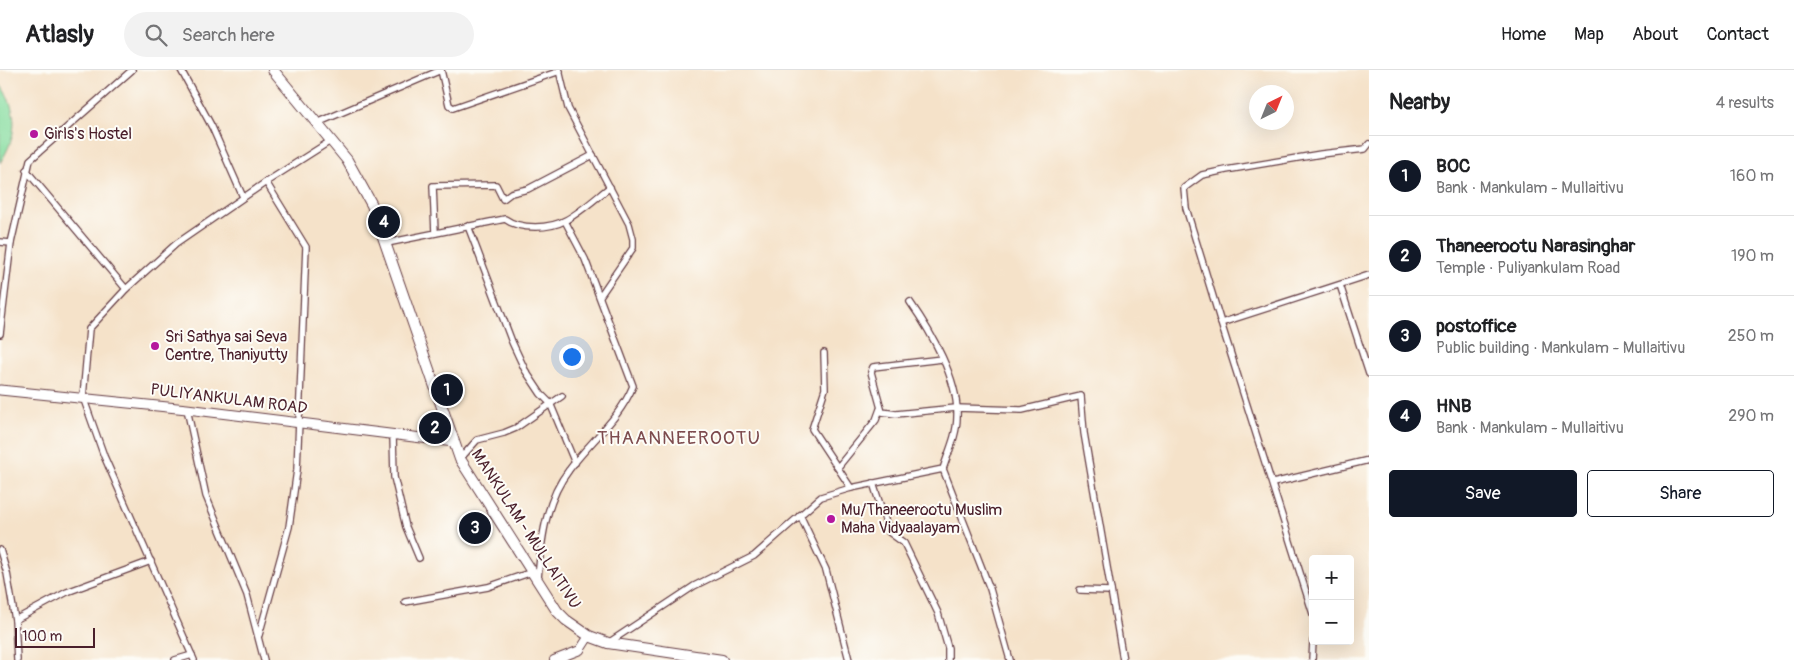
<!DOCTYPE html>
<meta charset="utf-8">
<style>
:root{--surface:#fff;--page:#f2f2f2;--text:#202124;--muted:#757577;--line:#e0e0e0;--accent:#111827}
body{margin:0;font-family:Pangolin,sans-serif;background:var(--page);color:var(--text)}
.controls{position:absolute;right:15px;bottom:15px;display:grid;overflow:hidden;border-radius:5px;box-shadow:0 5px 20px #0002}
.controls button{width:45px;height:45px;display:grid;place-items:center;padding:0;border:0;border-bottom:1px solid var(--line);background:var(--surface);color:var(--text);font:25px sans-serif}
.compass{position:absolute;left:1249px;top:15px;width:45px;height:45px;border-radius:50%;background:var(--surface);box-shadow:0 5px 20px #0002;rotate:43deg}
.scale{position:absolute;left:15px;bottom:12px;width:80px;box-sizing:border-box;padding-left:5px;border:2px solid #4a1f2b;border-top:0;font-size:14px;line-height:18px;white-space:nowrap;color:#4a1f2b;-webkit-text-stroke:4px #fdfcf7;paint-order:stroke}
.you{position:absolute;left:571px;top:286px;width:18px;height:18px;margin:-12px;border:4px solid #fff;border-radius:50%;background:#1a73e8;box-shadow:0 0 0 8px #1a73e833}
.badge{display:grid;place-items:center;width:32px;height:32px;border-radius:50%;background:var(--accent);color:#fff;font-size:16px;font-weight:700}
.pin{position:absolute;translate:-50% -50%;border:2px solid #fff;box-shadow:0 1px 5px #0006}
.list{margin:0;padding:0;list-style:none}
h2{display:flex;justify-content:space-between;align-items:center;height:65px;margin:0;padding:0 20px;font-size:21px}
h2 small{font-size:16px;font-weight:400;color:var(--muted)}
.list li{display:grid;grid-template-columns:32px 1fr auto;gap:15px;align-items:center;box-sizing:border-box;height:80px;padding:0 20px;border-top:1px solid var(--line)}
.list b{display:block;font-size:19px;white-space:nowrap}
.list p{margin:0;font-size:16px;white-space:nowrap;color:var(--muted)}
.list em{font-size:16px;font-style:normal;color:var(--muted)}
.actions{display:flex;gap:10px;padding:15px 20px}
.actions a{flex:1;padding:11px 0;border:1px solid var(--accent);border-radius:5px;text-align:center;font-size:18px;color:var(--accent)}
.actions .main{background:var(--accent);color:#fff}
.icon{flex:none;width:28px;height:28px;fill:none;stroke:currentColor;stroke-width:2;stroke-linecap:round;stroke-linejoin:round}
.map{position:relative;flex:none;width:1369px;height:590px;overflow:hidden}
header{display:flex;align-items:center;gap:30px;box-sizing:border-box;height:70px;padding:0 25px;background:var(--surface);border-bottom:1px solid var(--line)}
header strong{font-size:24px}
nav{display:flex;gap:28px;margin-inline-start:auto;font-size:18px}
.search{width:350px;height:45px;background:var(--page);display:flex;align-items:center;gap:12px;box-sizing:border-box;padding:0 18px;border-radius:28px;color:var(--muted);font-size:19px}
main{display:flex}
aside{flex:1;background:var(--surface)}
.map>svg:first-child{display:block}
.green{fill:#87dda0;stroke:#687e66}
.lines{fill:none;stroke-linecap:round;stroke-linejoin:round}
.minor-casing{stroke:#643c43;stroke-width:8}
.tertiary-casing{stroke:#643c43;stroke-width:10}
.secondary-casing{stroke:#643c43;stroke-width:11}
.trunk-casing{stroke:#643c43;stroke-width:12}
.minor{stroke:#fff;stroke-width:5.5}
.tertiary{stroke:#fff;stroke-width:8}
.secondary{stroke:#fff;stroke-width:9}
.trunk{stroke:#fff;stroke-width:10}
.poi-dot{fill:#b5179e;stroke:#fdfcf7;stroke-width:2}
.labels{text-anchor:middle;dominant-baseline:central;stroke-width:4;stroke-linejoin:round;paint-order:stroke}
.poi-label{font-size:16px;fill:#4a1f2b;stroke:#fdfcf7;text-anchor:start}
.street-label{font-size:16px;fill:#4a1f2b;stroke:#fdfcf7}
.quarter-label{font-size:19px;letter-spacing:1px;fill:#7d4b4e;stroke:#fdfcf7}
</style>
<header>
<strong>Atlasly</strong>
<div class="search"><svg class="icon" aria-label="search" viewBox="0 0 24 24"><circle cx="10" cy="10" r="6"/><path d="M15 15l6 6"/></svg>Search here</div>
<nav><a>Home</a><a>Map</a><a>About</a><a>Contact</a></nav>
</header>
<main>
<div class="map">
<svg width="1369" height="590" viewBox="0 0 1369 590">
<rect width="100%" height="100%" fill="#fdfcf7"/>
<filter id="ink" filterUnits="userSpaceOnUse"><feTurbulence type="fractalNoise" baseFrequency=".02" numOctaves="2"/><feDisplacementMap in="SourceGraphic" scale="10" xChannelSelector="R" yChannelSelector="G"/><feConvolveMatrix kernelMatrix="1 2 1 2 8 2 1 2 1" color-interpolation-filters="sRGB"/></filter>
<filter id="wash" filterUnits="userSpaceOnUse"><feTurbulence type="fractalNoise" baseFrequency=".0096" numOctaves="4" result="noise"/><feDisplacementMap in="SourceGraphic" scale="20" xChannelSelector="R" yChannelSelector="G"/><feGaussianBlur stdDeviation="1.12" result="paint"/><feColorMatrix in="noise" values="0 0 0 0 0 0 0 0 0 0 0 0 0 0 0 0 0 1.4 0 .05"/><feComposite in="paint" operator="in"/></filter>
<g filter="url(#wash)">
<rect width="100%" height="100%" fill="#f5e2c9"/>
<path class="green" d="M0,14C19,42 18,65 0,93Z"/>
</g>
<g filter="url(#ink)">
<g class="lines">
<g class="minor-casing">
<g id="minor">
<path d="M181,0L212,57L243,127"/>
<path d="M441,0L449,35L453,38L560,1"/>
<path d="M559,0L568,38L629,154L633,169V178L600,226"/>
<path d="M317,53L441,0"/>
<path d="M26,100L126,219"/>
<path d="M468,156L512,272L525,300L541,324L550,333L575,393"/>
<path d="M435,163L433,116L496,115L503,129L511,123L528,119L593,85"/>
<path d="M0,172L11,173"/>
<path d="M387,173L505,149C520,160 550,159 566,150C581,142 596,128 610,117"/>
<path d="M1340,215L1369,304"/>
<path d="M1221,253L1369,205"/>
<path d="M0,264L11,173L30,90L132,0"/>
<path d="M824,283L825,319L812,359L851,418"/>
<path d="M942,289L873,297L871,302L882,342L896,344L956,338L1022,340L1081,326L1084,363L1123,590"/>
<path d="M187,339L206,426L247,525L264,590"/>
<path d="M393,365L394,407L406,457L419,488"/>
<path d="M460,389L477,370L504,363L516,358L562,326"/>
<path d="M838,397L876,350L880,339"/>
<path d="M943,399L990,519L1010,590"/>
<path d="M873,413L889,462L904,473L938,543L948,578V590"/>
<path d="M1273,413L1369,390"/>
<path d="M800,445L826,500L849,590"/>
<path d="M0,480L7,503L15,550L67,522L151,491"/>
<path d="M538,509C541,472 545,431 569,400C590,371 619,350 633,316L585,189L565,151"/>
<path d="M1080,520L1111,521"/>
<path d="M405,532L488,517L532,502"/>
<path d="M1313,544L1221,253L1186,138L1184,118L1202,105L1226,100L1321,84L1365,79L1369,74"/>
<path d="M15,550L17,590"/>
<path d="M259,565L289,457L297,400L306,177L266,112"/>
<path d="M608,573L694,516L754,486L821,427L851,418L943,399C948,383 957,365 957,347C959,310 931,262 910,232"/>
<path d="M175,590L192,585"/>
<path d="M194,590L104,386L83,327L89,259L126,219L176,174L266,112L332,70"/>
<path d="M1312,590L1313,571"/>
</g>
</g>
<g class="tertiary-casing">
<path id="tertiary" d="M554,590L580,580L589,566"/>
</g>
<g class="secondary-casing">
<path id="secondary" d="M0,320L187,339L454,372"/>
</g>
<g class="trunk-casing">
<path id="trunk" d="M273,0L347,90L372,135L460,389L557,541L566,550L589,566L608,573L722,590"/>
</g>
<use href="#minor" class="minor"/>
<use href="#tertiary" class="tertiary"/>
<use href="#secondary" class="secondary"/>
<use href="#trunk" class="trunk"/>
</g>
</g>
<g class="poi-dot">
<circle cx="34" cy="64" r="5"/>
<circle cx="155" cy="276" r="5"/>
<circle cx="831" cy="449" r="5"/>
</g>
<g class="labels">
<g class="poi-label">
<text x="44" y="64">Girls's Hostel</text>
<text x="165" y="267">Sri Sathya sai Seva<tspan x="165" dy="18">Centre, Thaniyutty</tspan></text>
<text x="841" y="440">Mu/Thaneerootu Muslim<tspan x="841" dy="18">Maha Vidyaalayam</tspan></text>
</g>
<g class="street-label">
<text transform="translate(229 329) rotate(7)">PULIYANKULAM ROAD</text>
<text transform="translate(526 459) rotate(57)">MANKULAM - MULLAITIVU</text>
</g>
<g class="quarter-label">
<text x="679" y="368">THAANNEEROOTU</text>
</g>
</g>
</svg>
<div class="controls">
<button>+</button>
<button>−</button>
</div>
<svg class="compass" viewBox="-18 -18 36 36"><path d="M0-13l5 13h-10z" fill="#e53935"/><path d="M0 13l5-13h-10z" fill="#757577"/></svg>
<div class="scale">100 m</div>
<div class="you"></div>
<div class="pin badge" style="left:447px;top:320px">1</div>
<div class="pin badge" style="left:435px;top:358px">2</div>
<div class="pin badge" style="left:475px;top:458px">3</div>
<div class="pin badge" style="left:384px;top:152px">4</div>
</div>
<aside>
<h2>Nearby<small>4 results</small></h2>
<ul class="list">
<li><span class="badge">1</span><div><b>BOC</b><p>Bank · Mankulam - Mullaitivu</p></div><em>160 m</em></li>
<li><span class="badge">2</span><div><b>Thaneerootu Narasinghar</b><p>Temple · Puliyankulam Road</p></div><em>190 m</em></li>
<li><span class="badge">3</span><div><b>postoffice</b><p>Public building · Mankulam - Mullaitivu</p></div><em>250 m</em></li>
<li><span class="badge">4</span><div><b>HNB</b><p>Bank · Mankulam - Mullaitivu</p></div><em>290 m</em></li>
</ul>
<div class="actions"><a class="main">Save</a><a>Share</a></div>
</aside>
</main>
